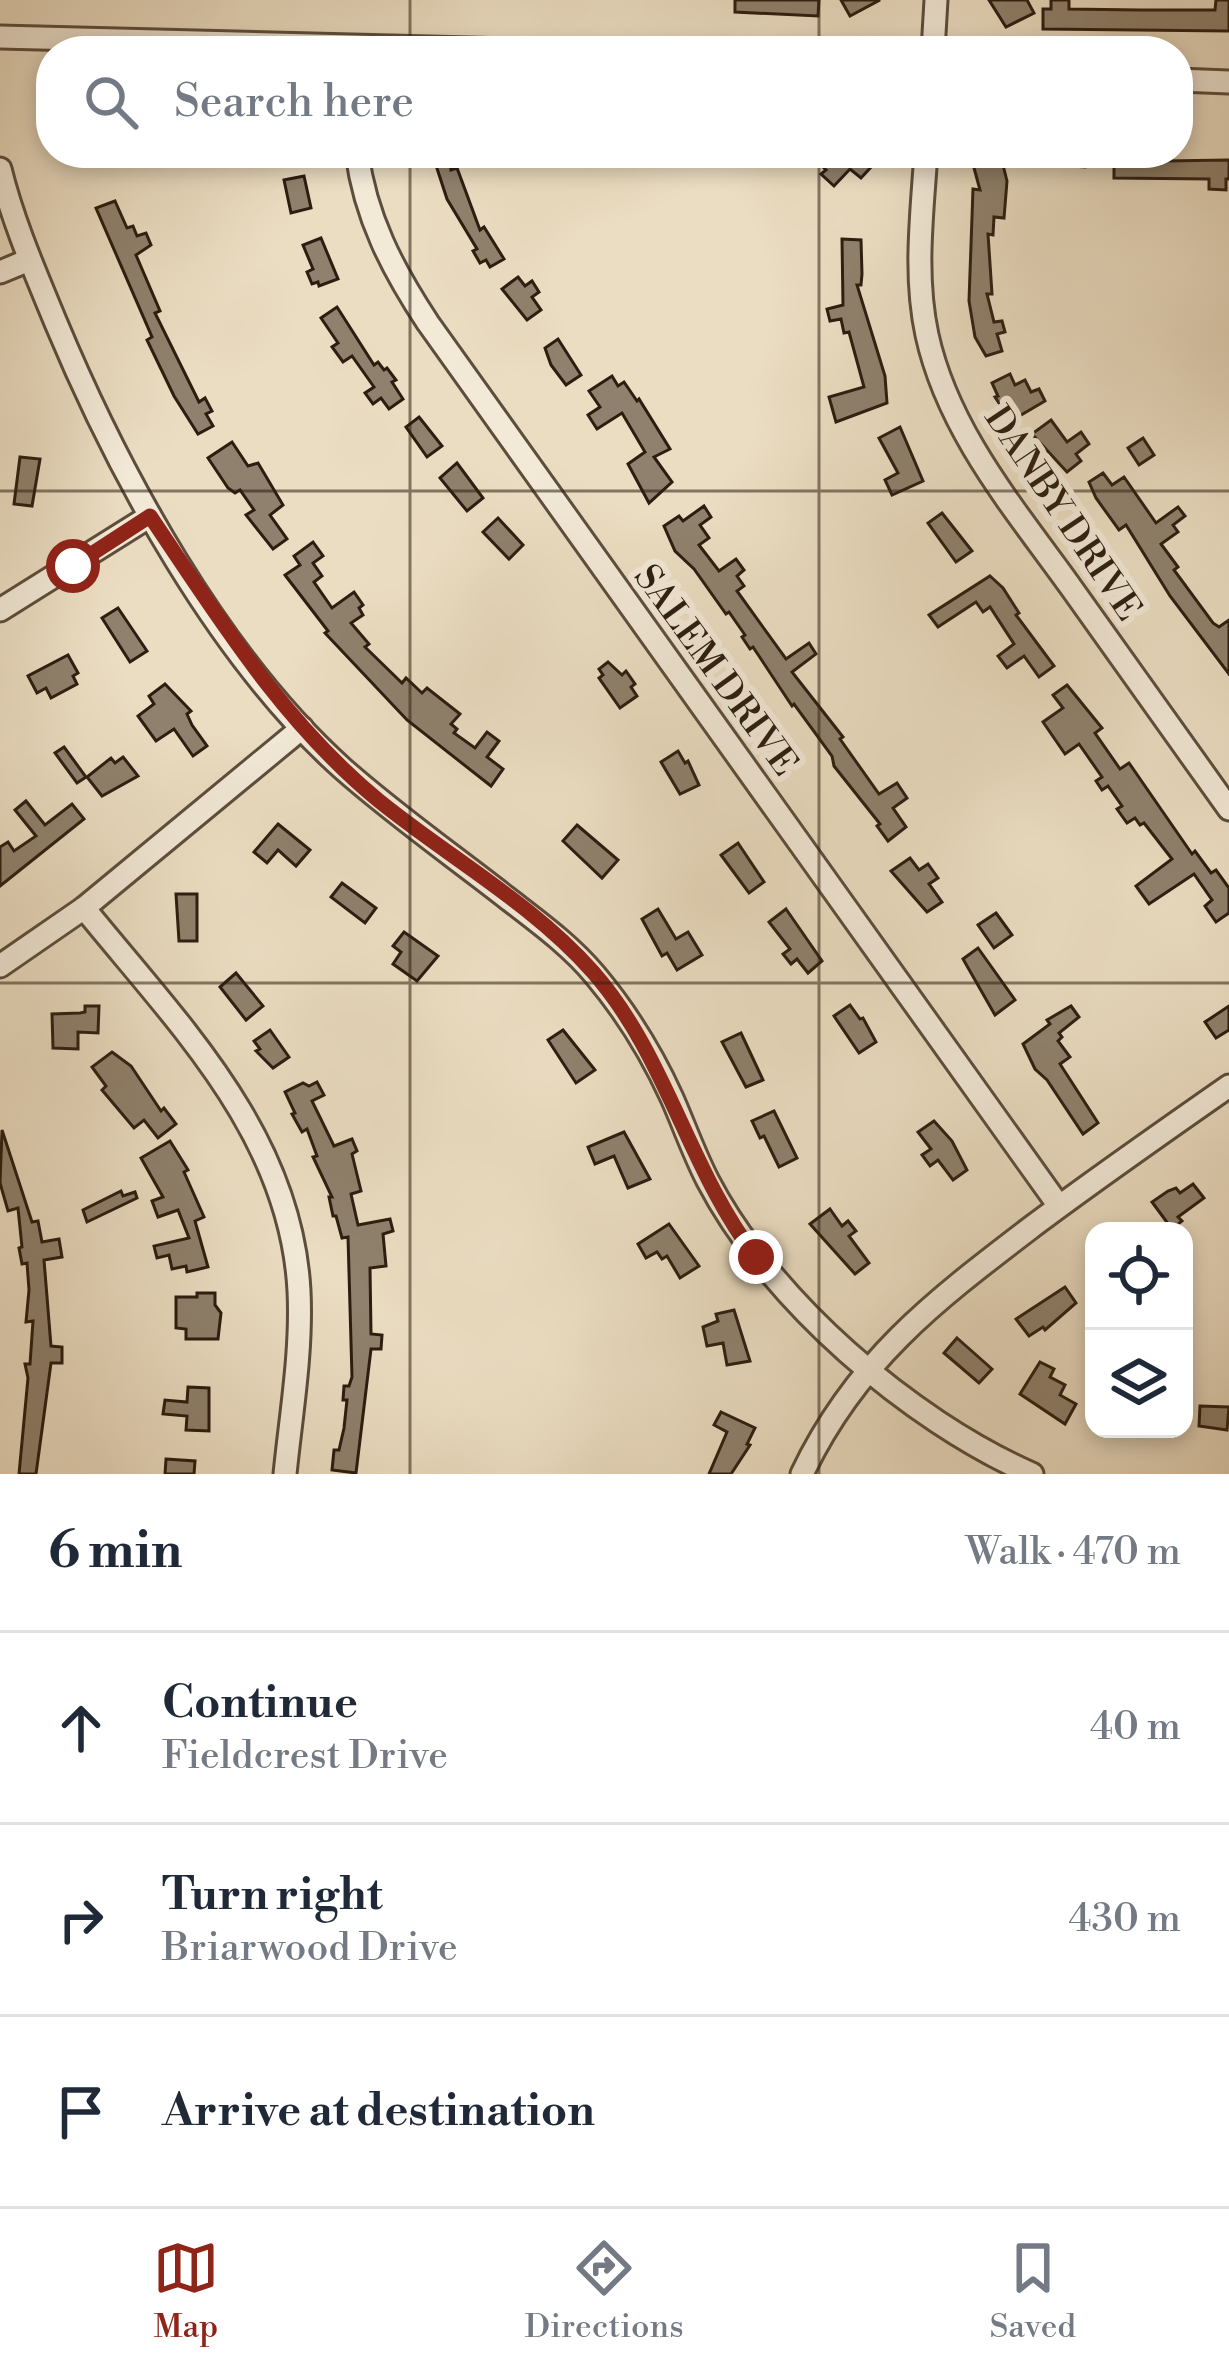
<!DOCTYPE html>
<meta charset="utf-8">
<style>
:root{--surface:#fff;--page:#f2f2f3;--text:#1f2937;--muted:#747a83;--line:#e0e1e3;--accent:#8f2418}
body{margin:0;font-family:"Libre Bodoni",serif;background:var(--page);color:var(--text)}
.controls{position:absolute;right:36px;bottom:36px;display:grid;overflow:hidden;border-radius:24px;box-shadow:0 6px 18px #0003}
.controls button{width:108px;height:108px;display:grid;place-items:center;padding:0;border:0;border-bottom:3px solid var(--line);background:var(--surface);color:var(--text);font:60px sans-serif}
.stop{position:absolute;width:36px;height:36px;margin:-27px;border:9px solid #8f2418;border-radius:50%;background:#fff}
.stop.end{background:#8f2418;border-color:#fff;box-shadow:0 3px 12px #0008}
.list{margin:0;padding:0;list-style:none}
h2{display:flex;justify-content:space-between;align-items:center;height:156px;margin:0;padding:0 48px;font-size:51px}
h2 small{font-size:39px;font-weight:400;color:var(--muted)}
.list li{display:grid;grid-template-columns:78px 1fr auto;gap:36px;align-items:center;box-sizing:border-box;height:192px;padding:0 48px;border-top:3px solid var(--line)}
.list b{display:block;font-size:45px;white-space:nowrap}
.list p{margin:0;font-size:39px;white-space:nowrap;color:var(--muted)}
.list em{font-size:39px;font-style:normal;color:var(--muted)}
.icon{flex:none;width:66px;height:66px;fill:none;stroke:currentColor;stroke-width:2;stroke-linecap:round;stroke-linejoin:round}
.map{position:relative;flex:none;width:1229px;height:1474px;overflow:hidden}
.search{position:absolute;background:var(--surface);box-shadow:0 6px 18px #0003;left:36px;right:36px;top:36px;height:132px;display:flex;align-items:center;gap:30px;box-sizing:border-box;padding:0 42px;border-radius:48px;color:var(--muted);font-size:45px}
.sheet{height:732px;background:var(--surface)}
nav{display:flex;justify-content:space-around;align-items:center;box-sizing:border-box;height:168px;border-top:3px solid var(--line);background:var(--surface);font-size:33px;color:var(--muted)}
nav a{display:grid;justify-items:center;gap:6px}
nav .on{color:var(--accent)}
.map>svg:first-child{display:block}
.building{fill:#8f816d;stroke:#2c1d10;stroke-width:3}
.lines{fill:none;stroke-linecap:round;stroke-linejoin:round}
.minor-casing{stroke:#5c4d3c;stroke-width:27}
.minor{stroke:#f2e9d7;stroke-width:21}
.route{stroke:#8f2418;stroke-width:15}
.grid{fill:none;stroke:#2c1d10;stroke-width:3;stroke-opacity:0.55}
.labels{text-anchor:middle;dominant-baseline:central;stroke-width:12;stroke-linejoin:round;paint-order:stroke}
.street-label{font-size:36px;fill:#2c1d10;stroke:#f2e9d7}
</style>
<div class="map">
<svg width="1229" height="1474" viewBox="0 0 1229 1474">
<rect width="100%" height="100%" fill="#ebddc2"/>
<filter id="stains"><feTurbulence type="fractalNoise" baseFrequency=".00167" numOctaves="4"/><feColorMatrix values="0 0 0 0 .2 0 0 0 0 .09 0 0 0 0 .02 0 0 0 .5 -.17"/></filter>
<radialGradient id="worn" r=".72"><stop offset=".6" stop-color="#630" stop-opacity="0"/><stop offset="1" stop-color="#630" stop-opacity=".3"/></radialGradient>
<g class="building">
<path d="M735,0H819L818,16L735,12Z"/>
<path d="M841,0H880L850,16Z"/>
<path d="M989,0H1027L1034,13L1006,27Z"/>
<path d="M1051,0H1069V9L1140,10H1215L1216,0H1229V31L1043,29V9H1051Z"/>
<path d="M432,153H448L451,170L457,168L480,230L484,227L504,259L490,267L486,260L480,263L473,251L477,249L447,199Z"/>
<path d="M831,153H857L872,166L861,178L850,169L834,186L821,174L826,170L820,164Z"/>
<path d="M970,153H1000L1007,181L1004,218L994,217L993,235L988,234L992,294H987L994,322L1002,321L1005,332L997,334L1002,351L986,356L975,337L969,301L973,189L980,190Z"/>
<path d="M1039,153H1086L1085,167L1039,164Z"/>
<path d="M1138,156H1153L1164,161L1229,160V179H1226V190L1209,189V179L1114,178V161Z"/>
<path d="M304,176L311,208L291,213L284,180Z"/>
<path d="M115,201L127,228L133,226L137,236L146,233L151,245L136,255L160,311L155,313L199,402L205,398L212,411L206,414L213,426L198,434L174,396L147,340L152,337L96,208Z"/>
<path d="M321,238L338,279L319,286L318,282L312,284L307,272L313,269L303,245Z"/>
<path d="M842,239L861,240L862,274L861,285H857L885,376L887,403L836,422L829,397L864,387L849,332L844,333L841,319L830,321L827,309L843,305Z"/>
<path d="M518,277L525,286L532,281L539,292L532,297L541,310L527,320L502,289Z"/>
<path d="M337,307L374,365L378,362L384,370L387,368L396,380L392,382L403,399L389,409L381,398L373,404L365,393L374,387L352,356L343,362L332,347L338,343L321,318Z"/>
<path d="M558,339L581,375L566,385L551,365L545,348Z"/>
<path d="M1010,374L1015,385L1025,380L1031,392L1039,389L1045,401L1011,421L995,397L998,396L992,383Z"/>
<path d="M612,376L618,386L624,382L637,401L639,399L670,449L654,457L672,482L649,503L628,464L645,452L622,413L597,429L588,415L600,407L589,391Z"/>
<path d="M419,417L442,446L427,457L406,427Z"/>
<path d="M1051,420L1067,442L1081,432L1089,444L1076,454L1081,461L1067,472L1032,434Z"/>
<path d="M900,427L923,481L892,495L885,480L898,473L879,438Z"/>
<path d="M1143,438L1154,455L1139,465L1128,448Z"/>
<path d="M232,442L248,466L258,463L283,505L270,515L287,539L273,549L246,515L254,510L240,490L235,493L228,488L208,458Z"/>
<path d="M20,457L40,459L32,506L14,504Z"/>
<path d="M457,463L483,498L467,511L440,478Z"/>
<path d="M1103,473L1112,485L1124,477L1156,523L1178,507L1185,516L1173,525L1178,532L1161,544L1178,567L1174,570L1213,623L1219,627L1229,620V674L1170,596L1126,525L1119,530L1096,498L1089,482Z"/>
<path d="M704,506L711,517L700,525L709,538L699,545L719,571L736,559L744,570L737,576L744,586L737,591L786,659L809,643L816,654L792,672L843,737L840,739L879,794L897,783L907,798L893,808L906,827L888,841L877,826L880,824L834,766L832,756L794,704L792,706L753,647L750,649L742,637L745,635L729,612L726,614L694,569L675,551L664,526L679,516L683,521Z"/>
<path d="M942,513L972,551L956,562L928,523Z"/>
<path d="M498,518L523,545L509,559L483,532Z"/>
<path d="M313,542L323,556L313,563L322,576L314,582L332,608L354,592L363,605L359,608L363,615L351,623L369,644L365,647L402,683L406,678L422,693L427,688L460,714L451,724L457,729L454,733L475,748L487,732L499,741L487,757L503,769L491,786L407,720L325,633L328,631L285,575L300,565L294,556Z"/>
<path d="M990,576L1003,588L1019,613L1016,615L1054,666L1039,677L1024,656L1007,668L998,656L1014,644L990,607L983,612L976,602L938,627L929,615Z"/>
<path d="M118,608L147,651L130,662L102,618Z"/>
<path d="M68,655L78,673L73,676L77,684L51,698L46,688L37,693L28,676Z"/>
<path d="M608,662L622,675L626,671L635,684L631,687L637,696L620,708L599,678L603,675L599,669Z"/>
<path d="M165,684L191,711L187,714L192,725L207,746L193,756L174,729L156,741L138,716L154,704L149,696Z"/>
<path d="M1067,685L1102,728L1095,733L1120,769L1129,763L1192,854L1195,851L1211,873L1216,870L1229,888V913L1216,922L1205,906L1212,900L1194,874L1149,904L1136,886L1172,859L1144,823L1140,825L1135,818L1127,823L1117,809L1122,806L1108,786L1102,790L1096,781L1102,777L1079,744L1065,754L1043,722L1063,708L1053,695Z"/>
<path d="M64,747L86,777L77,783L55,753Z"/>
<path d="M678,751L685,763L688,761L699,785L680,794L661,762Z"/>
<path d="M123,757L138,776L102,796L87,777L111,758L115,763Z"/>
<path d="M26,801L45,825L72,804L84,819L0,886V847L8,842L14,851L36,836L15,810Z"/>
<path d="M278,824L310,850L296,866L278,850L267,863L254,852Z"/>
<path d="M577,825L618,860L602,878L563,841Z"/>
<path d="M738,843L764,882L749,893L721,855Z"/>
<path d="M910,858L919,870L928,864L938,878L929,884L942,902L927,912L891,871Z"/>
<path d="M342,883L376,908L365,923L331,897Z"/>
<path d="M176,894H197V941H179Z"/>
<path d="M658,909L676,939L688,932L702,955L677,970L667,953L662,956L642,919Z"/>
<path d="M786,909L822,961L808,973L797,959L791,964L783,954L790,949L769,922Z"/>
<path d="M996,913L1012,935L994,948L978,925Z"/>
<path d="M404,932L438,956L417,981L393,964L401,952L393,946Z"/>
<path d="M978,948L1015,1000L995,1015L963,959Z"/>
<path d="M236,973L263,1006L246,1020L220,987Z"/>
<path d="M850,1005L860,1019L863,1018L876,1042L859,1053L834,1016Z"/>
<path d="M85,1006H99L98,1033L78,1032V1049L53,1048L52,1014L80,1013L85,1012Z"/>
<path d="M1071,1006L1079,1017L1059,1033L1062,1037L1058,1041L1070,1057L1060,1064L1098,1123L1083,1134L1047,1080L1035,1069L1023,1044L1050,1024L1047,1020Z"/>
<path d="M1229,1006V1030L1216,1038L1205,1022Z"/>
<path d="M270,1030L289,1057L273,1068L256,1051L260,1049L254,1041Z"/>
<path d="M563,1030L595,1070L576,1083L548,1040Z"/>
<path d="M741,1033L763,1080L746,1087L722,1042Z"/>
<path d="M112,1052L131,1066L161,1111L164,1108L176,1124L158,1138L144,1120L134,1128L102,1090L106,1086L92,1067Z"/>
<path d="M317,1082L324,1095L312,1101L334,1146L352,1139L357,1151L352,1154L361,1191L351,1194L358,1225L390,1219L393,1231L383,1234L386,1266L370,1268L371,1334L382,1335L381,1349H371L356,1473L332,1470L334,1450H339L344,1428L347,1400H343L344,1386H349L352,1377L348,1237L342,1238L336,1216H333L329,1197H332L313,1157L317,1156L307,1129L302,1132L292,1114L295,1113L285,1092L303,1083L309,1086Z"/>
<path d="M774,1111L797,1158L779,1167L764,1136L760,1138L752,1121Z"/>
<path d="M934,1121L952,1141L967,1170L953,1180L938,1160L930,1166L922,1155L931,1149L918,1132Z"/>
<path d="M2,1130L32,1222L38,1221L42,1242L59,1239L62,1257L44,1260L51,1346L62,1347V1363H51L36,1474H19L28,1378L25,1364H30L33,1321L26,1322L29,1290L27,1263L22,1264L19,1248L22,1247L18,1208L8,1211L0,1183Z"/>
<path d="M624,1132L650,1179L628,1188L614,1156L595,1164L588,1147Z"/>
<path d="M170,1141L188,1170L184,1172L204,1217L195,1221L208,1267L187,1272L186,1266L172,1269L169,1255L157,1258L154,1246L189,1238L178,1210L158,1217L152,1201L163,1197L141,1158Z"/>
<path d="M1193,1184L1204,1198L1178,1217L1182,1221L1172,1229L1152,1202L1168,1191L1176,1188L1180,1193Z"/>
<path d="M121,1191L123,1196L135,1192L137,1198L87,1222L83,1210Z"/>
<path d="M830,1209L842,1226L848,1221L856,1231L849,1236L869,1263L855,1274L810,1224Z"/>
<path d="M669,1224L699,1266L680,1278L667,1256L662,1259L657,1252L646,1258L638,1244Z"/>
<path d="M1065,1287L1076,1303L1045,1330L1043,1327L1029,1336L1016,1319Z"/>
<path d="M197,1293H215V1305L221,1313L218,1339H186V1329L176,1328V1297H197Z"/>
<path d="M734,1310L750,1361L727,1365L723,1343L707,1346L703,1327L718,1321L716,1314Z"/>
<path d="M957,1338L992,1369L979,1383L944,1353Z"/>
<path d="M1040,1362L1054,1369L1050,1377L1065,1385L1060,1395L1076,1404L1065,1424L1020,1394Z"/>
<path d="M188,1387L209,1388V1431L186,1430L187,1416L163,1414L165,1400L187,1402Z"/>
<path d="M1200,1406L1229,1407L1227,1430L1199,1426Z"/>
<path d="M721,1412L755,1428L747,1444L750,1445L731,1474H709L727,1432L714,1425Z"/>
<path d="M166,1459L195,1461L194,1474H165Z"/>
</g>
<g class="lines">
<g class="minor-casing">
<g id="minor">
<path d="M0,37L553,51"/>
<path d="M933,51L936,0"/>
<path d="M1178,80L1229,82"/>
<path d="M357,153C365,217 393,270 428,323L1059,1206"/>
<path d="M926,153C922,214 914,275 927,335C948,431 1014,508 1070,586C1123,660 1176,734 1229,809"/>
<path d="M0,169C13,222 35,272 56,323C119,474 219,658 343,769C395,815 452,855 507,898C538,922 570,945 595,975C626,1012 652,1054 672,1098C684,1125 694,1154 708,1181C770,1300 909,1420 1032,1474"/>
<path d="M0,272L29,260"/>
<path d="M0,610L150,516"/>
<path d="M84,908C177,1023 291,1134 299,1291C302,1352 291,1414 285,1474"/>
<path d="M0,966L84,908L302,728"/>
<path d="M802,1474C856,1360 936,1300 1033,1226C1097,1178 1163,1132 1229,1086"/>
</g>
</g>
<use href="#minor" class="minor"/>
</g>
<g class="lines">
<path class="route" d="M73,566L150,516C219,618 282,721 378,800C448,857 532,903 593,972C667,1056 688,1169 756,1257"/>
</g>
<path class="grid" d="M410,0V51M819,0V51M410,153V1474M819,153V1474M0,491H1229M0,983H1229"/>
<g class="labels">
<g class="street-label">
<text transform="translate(1062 514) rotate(56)">DANBY DRIVE</text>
<text transform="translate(715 671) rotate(54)">SALEM DRIVE</text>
</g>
</g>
<rect width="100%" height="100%" filter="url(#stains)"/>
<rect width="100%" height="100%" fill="url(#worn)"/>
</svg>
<div class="controls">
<button><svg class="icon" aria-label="locate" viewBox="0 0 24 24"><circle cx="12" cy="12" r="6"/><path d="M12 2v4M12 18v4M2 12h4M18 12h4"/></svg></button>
<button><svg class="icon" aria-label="layers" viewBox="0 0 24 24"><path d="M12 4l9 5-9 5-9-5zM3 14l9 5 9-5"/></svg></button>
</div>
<div class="stop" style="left:73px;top:566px"></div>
<div class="stop end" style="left:756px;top:1257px"></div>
<div class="search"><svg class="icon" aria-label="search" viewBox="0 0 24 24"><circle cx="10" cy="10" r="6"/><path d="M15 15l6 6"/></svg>Search here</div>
</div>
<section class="sheet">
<h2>6 min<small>Walk · 470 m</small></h2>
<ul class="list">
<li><svg class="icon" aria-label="ahead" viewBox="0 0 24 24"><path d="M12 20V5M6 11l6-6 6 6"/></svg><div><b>Continue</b><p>Fieldcrest Drive</p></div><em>40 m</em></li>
<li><svg class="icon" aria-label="right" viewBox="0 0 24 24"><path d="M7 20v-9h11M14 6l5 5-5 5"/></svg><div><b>Turn right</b><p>Briarwood Drive</p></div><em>430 m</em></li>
<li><svg class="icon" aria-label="arrive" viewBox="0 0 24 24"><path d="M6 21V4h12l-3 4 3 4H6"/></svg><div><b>Arrive at destination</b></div></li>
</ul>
</section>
<nav>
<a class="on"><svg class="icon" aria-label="map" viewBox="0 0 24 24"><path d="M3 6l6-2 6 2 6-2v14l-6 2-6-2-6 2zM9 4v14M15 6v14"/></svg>Map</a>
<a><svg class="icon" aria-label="directions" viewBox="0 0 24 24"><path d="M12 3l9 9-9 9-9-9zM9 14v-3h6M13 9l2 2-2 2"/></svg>Directions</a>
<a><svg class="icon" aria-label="saved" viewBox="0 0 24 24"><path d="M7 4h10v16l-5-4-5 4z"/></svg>Saved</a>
</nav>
